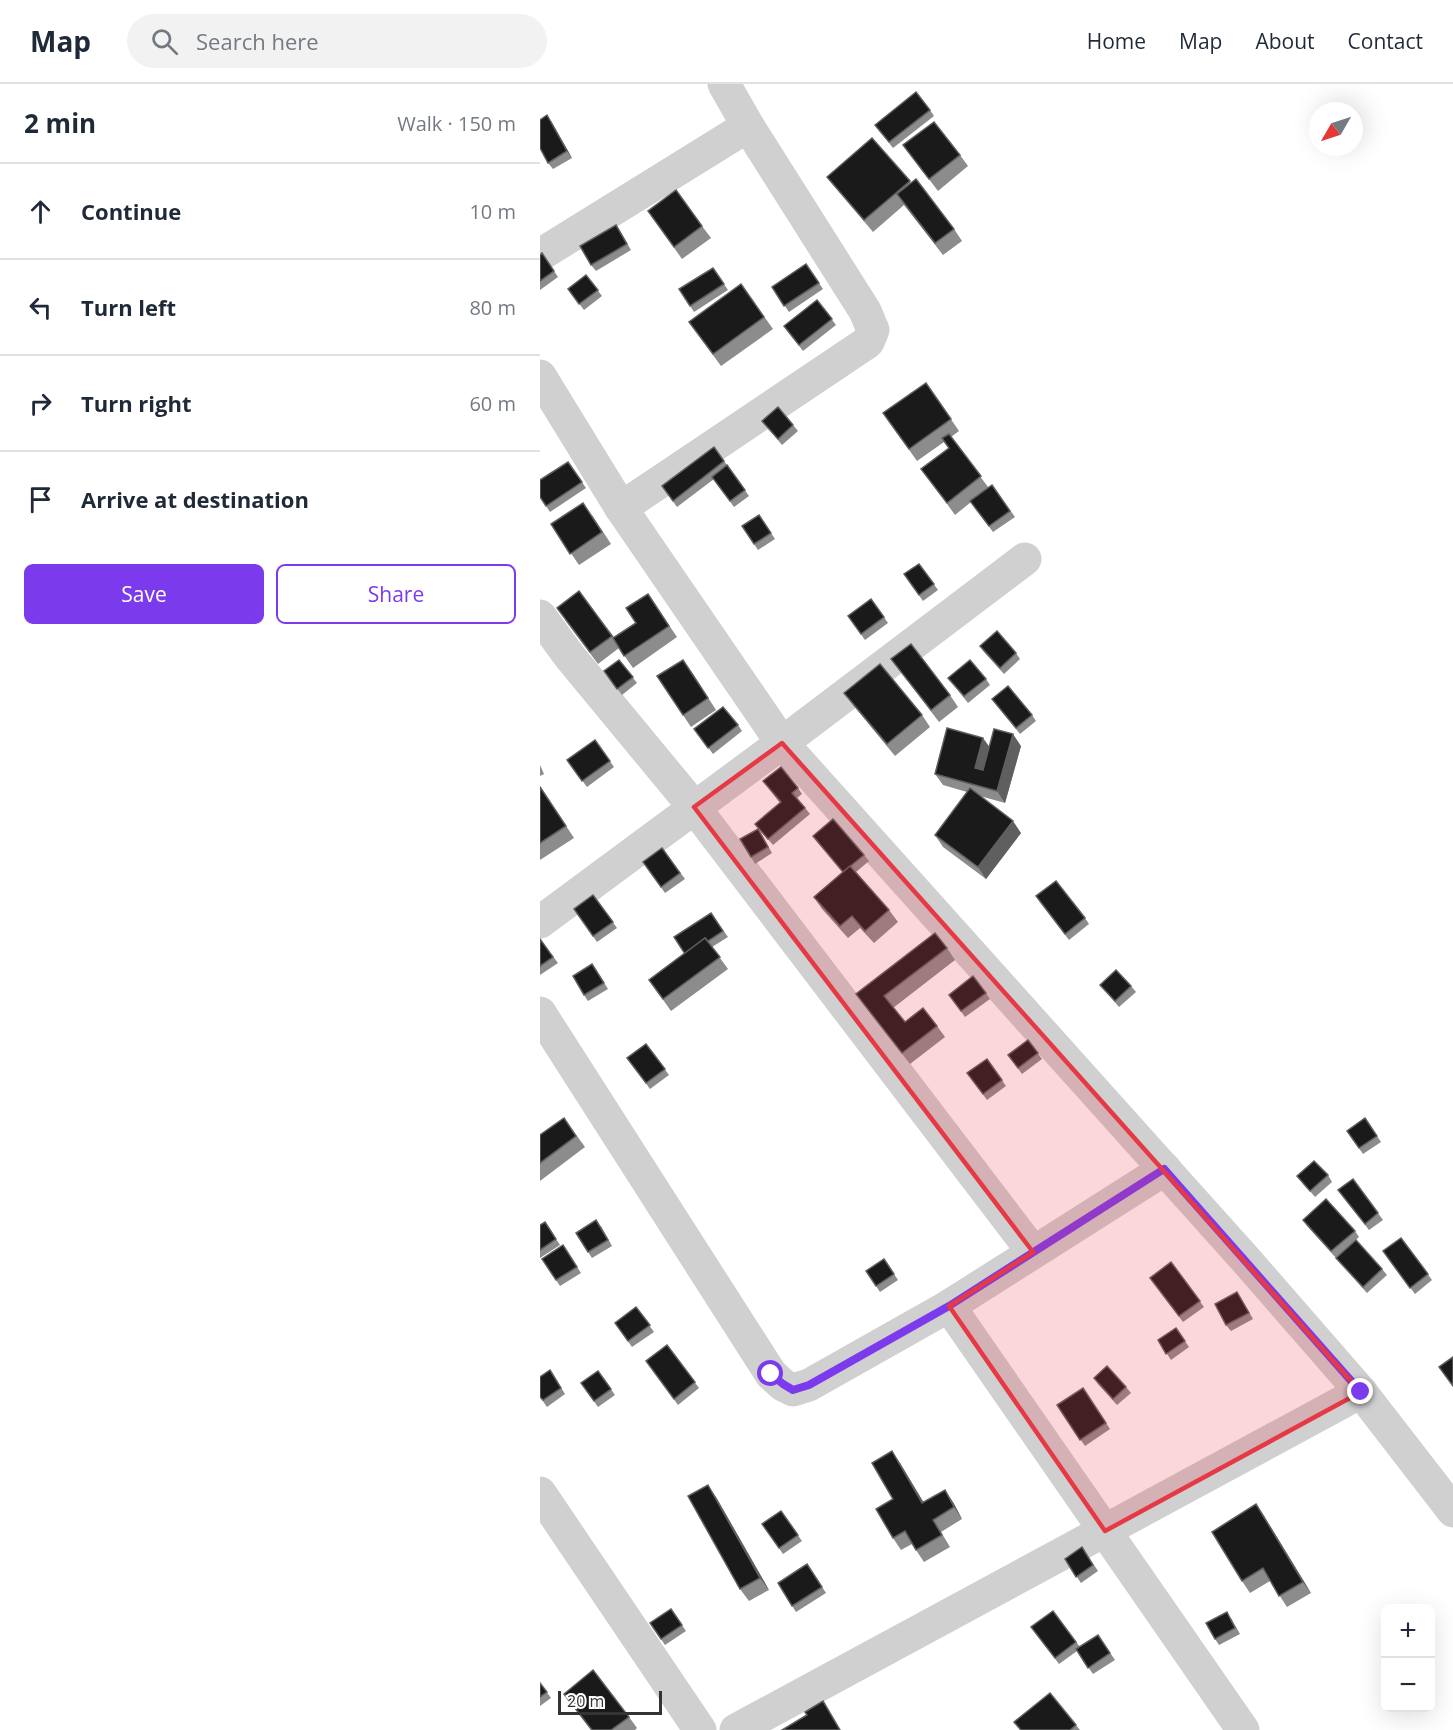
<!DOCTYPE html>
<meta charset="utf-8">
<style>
:root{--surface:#fff;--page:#f2f2f3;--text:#1f2937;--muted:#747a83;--line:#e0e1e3;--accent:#7c3aed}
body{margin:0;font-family:"Open Sans",sans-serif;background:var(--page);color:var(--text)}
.controls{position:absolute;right:18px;bottom:18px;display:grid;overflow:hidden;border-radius:9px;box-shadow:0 6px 24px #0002}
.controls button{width:54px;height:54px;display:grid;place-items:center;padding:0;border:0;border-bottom:2px solid var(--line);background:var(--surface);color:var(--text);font:30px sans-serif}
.compass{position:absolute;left:769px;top:18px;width:54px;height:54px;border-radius:50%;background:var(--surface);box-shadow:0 6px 24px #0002;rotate:231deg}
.scale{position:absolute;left:18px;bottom:15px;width:104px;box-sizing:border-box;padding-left:6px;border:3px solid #333;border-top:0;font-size:16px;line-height:21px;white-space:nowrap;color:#333;-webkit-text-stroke:4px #fff;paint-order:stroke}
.stop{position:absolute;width:18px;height:18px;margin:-14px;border:4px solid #7c3aed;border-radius:50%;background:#fff}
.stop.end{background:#7c3aed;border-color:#fff;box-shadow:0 2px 6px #0008}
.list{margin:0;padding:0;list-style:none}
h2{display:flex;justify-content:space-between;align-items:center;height:78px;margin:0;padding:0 24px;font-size:26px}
h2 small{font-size:20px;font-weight:400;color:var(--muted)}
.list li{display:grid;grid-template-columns:39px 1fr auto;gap:18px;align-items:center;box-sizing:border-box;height:96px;padding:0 24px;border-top:2px solid var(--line)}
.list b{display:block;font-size:22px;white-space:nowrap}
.list em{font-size:20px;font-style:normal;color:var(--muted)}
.actions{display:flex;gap:12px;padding:18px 24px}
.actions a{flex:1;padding:14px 0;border:2px solid var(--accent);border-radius:9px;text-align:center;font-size:21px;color:var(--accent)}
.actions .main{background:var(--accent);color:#fff}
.icon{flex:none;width:33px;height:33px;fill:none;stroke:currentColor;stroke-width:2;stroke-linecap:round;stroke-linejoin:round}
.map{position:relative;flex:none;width:913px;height:1646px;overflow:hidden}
header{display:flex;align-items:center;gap:36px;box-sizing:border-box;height:84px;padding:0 30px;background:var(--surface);border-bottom:2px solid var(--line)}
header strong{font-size:28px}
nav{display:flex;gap:33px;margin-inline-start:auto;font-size:21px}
.search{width:420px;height:54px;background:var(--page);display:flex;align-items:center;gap:15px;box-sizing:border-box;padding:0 21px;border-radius:33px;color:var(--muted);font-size:22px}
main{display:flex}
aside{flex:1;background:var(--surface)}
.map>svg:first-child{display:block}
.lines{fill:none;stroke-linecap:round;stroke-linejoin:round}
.street{stroke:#d0d0d0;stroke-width:33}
.wall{fill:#8c8c8c}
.shaded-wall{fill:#5f5f5f}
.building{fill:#1a1a1a;stroke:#5f5f5f;stroke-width:1.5}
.route{stroke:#7c3aed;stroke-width:8}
.marked{fill:#e63946;fill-opacity:0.2;stroke:#e63946;stroke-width:4.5;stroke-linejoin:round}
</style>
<header>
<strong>Map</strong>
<div class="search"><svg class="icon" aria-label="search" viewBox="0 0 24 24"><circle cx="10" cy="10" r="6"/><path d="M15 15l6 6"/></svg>Search here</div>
<nav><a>Home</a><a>Map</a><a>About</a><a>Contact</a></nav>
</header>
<main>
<aside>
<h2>2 min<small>Walk · 150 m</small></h2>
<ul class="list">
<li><svg class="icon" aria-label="ahead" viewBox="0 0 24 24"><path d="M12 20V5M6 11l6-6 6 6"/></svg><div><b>Continue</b></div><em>10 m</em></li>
<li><svg class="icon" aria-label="left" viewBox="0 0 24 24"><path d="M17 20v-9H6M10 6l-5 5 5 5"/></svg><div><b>Turn left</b></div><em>80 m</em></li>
<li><svg class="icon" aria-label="right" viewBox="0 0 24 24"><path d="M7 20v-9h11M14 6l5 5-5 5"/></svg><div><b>Turn right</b></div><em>60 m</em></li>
<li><svg class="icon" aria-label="arrive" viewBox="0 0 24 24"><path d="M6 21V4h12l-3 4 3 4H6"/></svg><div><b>Arrive at destination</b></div></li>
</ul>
<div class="actions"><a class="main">Save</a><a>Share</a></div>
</aside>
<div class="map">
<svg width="913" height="1646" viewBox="0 0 913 1646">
<rect width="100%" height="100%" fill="#fff"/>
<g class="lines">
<g class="street">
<path d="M0,171L208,42"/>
<path d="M0,292L81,424L242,659L706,1176L821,1308L913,1427"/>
<path d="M81,424L328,258L333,246L325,227L208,42L184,0"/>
<path d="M0,532L30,573L154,723L493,1168"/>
<path d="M0,838L242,659L485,475"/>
<path d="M0,929L231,1290L243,1301L253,1306L269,1301L409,1222L625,1085"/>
<path d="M409,1222L703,1646"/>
<path d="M0,1409L160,1646"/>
<path d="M196,1646L821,1308"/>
</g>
</g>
<g class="wall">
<path d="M390,26L394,32L353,64L335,41Z"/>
<path d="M11,37L32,74L13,85L8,79Z"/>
<path d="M332,54L371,99L414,145L422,157L403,171L364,121L333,148L296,104L287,93Z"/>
<path d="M363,61L420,71L428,82L398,107Z"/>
<path d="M108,127L162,142L171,154L142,175Z"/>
<path d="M76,141L91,166L56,187L51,181Z"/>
<path d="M2,169L18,193L0,206V171Z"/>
<path d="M266,180L283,205L249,228L232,203Z"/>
<path d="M173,184L188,206L154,228L139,205Z"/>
<path d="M46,191L62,212L44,226L28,205Z"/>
<path d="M201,200L233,245L181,282L149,238Z"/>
<path d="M277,216L296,241L263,267L244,242Z"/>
<path d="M386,299L419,347L411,353L448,403L452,401L475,433L453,448L431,418L415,431L390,396L409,364L404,358L377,377L343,329Z"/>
<path d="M222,337L253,341L258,347L242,361Z"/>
<path d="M174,363L209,412L194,423L174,395L137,423L122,402Z"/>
<path d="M28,378L46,404L10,428L0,413Z"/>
<path d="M52,431L71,460L39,481L11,440Z"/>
<path d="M219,431L235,455L218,466L202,442Z"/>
<path d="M379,480L398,506L383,517L364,490Z"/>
<path d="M39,507L74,553L96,539L108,510L137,553L93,584L79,564L58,580L25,536Z"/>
<path d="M331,515L348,539L325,556L308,532Z"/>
<path d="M440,562L476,569L480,575L464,590L444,568Z"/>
<path d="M351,575L410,611L418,623L399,638Z"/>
<path d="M79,576L97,599L82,611L64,587Z"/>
<path d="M151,587L176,626L151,643L143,631Z"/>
<path d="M408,594L446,595L450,601L428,619Z"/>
<path d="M304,609L382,631L390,643L355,672L313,621Z"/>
<path d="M452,615L492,631L496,637L480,650Z"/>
<path d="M198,641L202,647L173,670L154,645Z"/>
<path d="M55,656L74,683L47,703L27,676Z"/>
<path d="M481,662L465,719L440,712L481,749L446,795L403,763L395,751L427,708L403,701L395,690L449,663Z"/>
<path d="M0,681L4,690L0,692Z"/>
<path d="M223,697L258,704L262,710L257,714L270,730L233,761L215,740L240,719Z"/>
<path d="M0,702L34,754L0,776Z"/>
<path d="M222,751L232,769L215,780L211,773Z"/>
<path d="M273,752L324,771L329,777L316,788L349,826L358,838L334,859L320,844L308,854L282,825L274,813L303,788Z"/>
<path d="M122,764L145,795L125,809L103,778Z"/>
<path d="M53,811L77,844L57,858L34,825Z"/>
<path d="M500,818L545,834L549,840L529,856Z"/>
<path d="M171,829L188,853L172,863L188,885L131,927L109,896L145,870Z"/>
<path d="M0,855L18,879L0,891Z"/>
<path d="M407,864L415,876L353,924L365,938L397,942L405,953L370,980L316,910Z"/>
<path d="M52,880L68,905L48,917L44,911Z"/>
<path d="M433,892L450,915L425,933L409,911Z"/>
<path d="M560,901L591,902L596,908L579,923Z"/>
<path d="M488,956L502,975L482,990L468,971Z"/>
<path d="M106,960L129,991L110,1005L87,974Z"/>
<path d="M447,975L466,1002L447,1016L427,989Z"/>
<path d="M24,1034L45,1063L0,1097V1051Z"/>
<path d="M825,1034L841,1058L823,1070L807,1047Z"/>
<path d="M788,1091L792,1098L775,1113L757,1092Z"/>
<path d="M813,1095L843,1136L829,1146L798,1106Z"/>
<path d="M763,1136L815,1147L819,1153L796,1174L767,1142Z"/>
<path d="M5,1138L20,1161L0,1174V1141Z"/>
<path d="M61,1142L72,1162L52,1174L48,1168Z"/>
<path d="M861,1154L892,1196L875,1210L843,1167Z"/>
<path d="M23,1161L41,1189L20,1202L2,1175Z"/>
<path d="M796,1174L842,1185L847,1191L827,1209L801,1180Z"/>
<path d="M344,1175L358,1196L340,1208L326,1187Z"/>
<path d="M631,1178L664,1223L643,1238L610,1194Z"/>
<path d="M701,1214L713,1235L691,1247L686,1241Z"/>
<path d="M96,1223L114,1248L92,1263L75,1239Z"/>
<path d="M636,1244L649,1263L631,1276L618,1256Z"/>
<path d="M127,1261L159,1304L138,1321L106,1277Z"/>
<path d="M10,1286L25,1310L7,1323L0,1313Z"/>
<path d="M58,1287L75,1311L58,1323L41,1299Z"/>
<path d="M554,1294L586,1303L591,1309L577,1321L558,1300Z"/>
<path d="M543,1304L570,1345L545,1362L517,1321Z"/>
<path d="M360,1379L384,1419L413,1418L422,1435L401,1448L410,1463L384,1478L372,1460L361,1466L353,1454V1415Z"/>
<path d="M176,1413L229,1506L209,1517L200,1505Z"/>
<path d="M716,1420L724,1432L771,1509L747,1523L730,1497L710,1509L702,1497Z"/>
<path d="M241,1427L262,1457L243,1470L222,1440Z"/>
<path d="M542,1463L558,1487L541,1499L525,1475Z"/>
<path d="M267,1480L286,1509L256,1528L238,1499Z"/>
<path d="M131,1525L146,1547L125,1561L110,1539Z"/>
<path d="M513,1527L540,1563L558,1551L575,1576L553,1590L537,1567L519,1580L491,1543Z"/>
<path d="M691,1534L700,1550L679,1561L675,1555Z"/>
<path d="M0,1599L11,1614L0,1622Z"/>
<path d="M24,1610L89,1633L97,1644L95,1646H51Z"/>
<path d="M474,1638L536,1641L540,1646H480Z"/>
</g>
<g class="shaded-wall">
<path d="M7,31L11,37L32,74L27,67Z"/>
<path d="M473,650L481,662L465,719L457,707Z"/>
<path d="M443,654L451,665L443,696L435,684Z"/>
<path d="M473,737L481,749L446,795L438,783Z"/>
<path d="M352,1367L360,1379L391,1431L382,1419Z"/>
<path d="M168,1401L176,1413L229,1506L220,1494Z"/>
<path d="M405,1406L413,1418L422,1435L414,1423Z"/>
<path d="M716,1420L724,1432L771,1509L763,1498Z"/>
</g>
<g class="building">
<path d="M376,8L390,26L349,58L335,41Z"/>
<path d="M7,31L27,67L8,79L0,64V36Z"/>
<path d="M394,38L420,71L389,95L363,61Z"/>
<path d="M332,54L370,97L324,136L287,93Z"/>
<path d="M376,95L414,145L395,159L357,110Z"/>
<path d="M136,106L162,142L134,163L108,127Z"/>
<path d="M76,141L87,160L51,181L40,162Z"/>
<path d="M2,169L14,187L0,197V171Z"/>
<path d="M266,180L279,199L244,222L232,203Z"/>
<path d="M173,184L184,200L150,222L139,205Z"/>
<path d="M46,191L58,206L39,220L28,205Z"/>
<path d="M201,200L224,233L173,270L149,238Z"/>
<path d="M277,216L292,235L259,261L244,242Z"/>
<path d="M386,299L411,335L369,365L343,329Z"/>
<path d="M238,323L253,341L238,355L222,337Z"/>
<path d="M409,350L441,392L407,419L381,385L409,364L402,354Z"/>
<path d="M174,363L184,377L133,417L122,402Z"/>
<path d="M28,378L42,398L6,422L0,413V396Z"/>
<path d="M187,381L205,406L190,417L172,393Z"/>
<path d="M452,401L470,427L449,442L430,417Z"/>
<path d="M43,419L62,448L30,470L11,440Z"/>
<path d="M219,431L231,449L214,460L202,442Z"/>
<path d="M379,480L394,500L379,511L364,490Z"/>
<path d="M39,507L72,552L50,568L17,524Z"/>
<path d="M108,510L129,542L84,572L73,554L96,539L86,524Z"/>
<path d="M331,515L344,533L321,550L308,532Z"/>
<path d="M457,547L476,569L460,584L440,562Z"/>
<path d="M371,560L410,611L391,626L351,575Z"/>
<path d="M79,576L93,593L77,605L64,587Z"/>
<path d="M143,576L168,614L143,631L117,592Z"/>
<path d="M430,576L446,595L424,612L408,594Z"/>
<path d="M340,580L382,631L347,660L304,609Z"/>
<path d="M468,602L492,631L476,644L452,615Z"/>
<path d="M183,623L198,641L168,664L154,645Z"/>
<path d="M407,644L443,654L435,684L443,686L454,645L473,650L457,707L395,690Z"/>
<path d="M55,656L70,677L42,697L27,676Z"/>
<path d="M241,683L258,704L252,709L265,724L228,755L215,740L241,718L223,697Z"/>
<path d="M0,703L26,742L0,759Z"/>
<path d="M430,704L473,737L438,783L395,751Z"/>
<path d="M293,735L324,771L303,788L273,752Z"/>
<path d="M218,745L228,763L211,773L200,755Z"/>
<path d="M122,764L140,789L121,803L103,778Z"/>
<path d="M310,782L349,826L325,847L312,832L300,842L274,813Z"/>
<path d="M516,797L545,834L525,850L496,812Z"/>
<path d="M53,811L73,838L53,852L34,825Z"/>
<path d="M171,829L183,847L168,857L165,854L145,870L134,853Z"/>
<path d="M395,849L407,864L344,912L365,938L383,924L397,942L362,969L316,910Z"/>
<path d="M165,854L180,873L123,915L109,896Z"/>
<path d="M0,855L13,873L0,882Z"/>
<path d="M52,880L64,899L44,911L33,892Z"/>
<path d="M576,886L591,902L575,917L560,901Z"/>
<path d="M433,892L446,909L421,927L409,911Z"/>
<path d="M488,956L498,969L478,984L468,971Z"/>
<path d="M106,960L125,985L106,999L87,974Z"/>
<path d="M447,975L462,996L443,1010L427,989Z"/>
<path d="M24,1034L36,1052L0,1079V1051Z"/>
<path d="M825,1034L837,1052L819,1064L807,1047Z"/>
<path d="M774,1077L788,1091L770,1107L757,1092Z"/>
<path d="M813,1095L838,1129L825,1140L798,1106Z"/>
<path d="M786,1115L815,1147L791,1167L763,1136Z"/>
<path d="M56,1136L68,1156L48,1168L36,1149Z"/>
<path d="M5,1138L16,1155L0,1166V1141Z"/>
<path d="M861,1154L888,1190L870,1204L843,1167Z"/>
<path d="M816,1156L842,1185L823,1203L796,1174Z"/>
<path d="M23,1161L37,1183L16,1196L2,1175Z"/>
<path d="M344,1175L354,1190L336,1202L326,1187Z"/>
<path d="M631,1178L660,1217L639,1232L610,1194Z"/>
<path d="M697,1208L709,1229L686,1241L675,1220Z"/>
<path d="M96,1223L110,1241L88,1257L75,1239Z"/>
<path d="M636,1244L645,1257L626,1270L618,1256Z"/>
<path d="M127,1261L155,1298L134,1315L106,1277Z"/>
<path d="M913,1273V1302L899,1283Z"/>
<path d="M567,1282L586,1303L573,1315L554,1294Z"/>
<path d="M10,1286L21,1304L3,1316L0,1313V1293Z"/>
<path d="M58,1287L71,1305L54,1317L41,1299Z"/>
<path d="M543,1304L566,1339L540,1356L517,1321Z"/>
<path d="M352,1367L382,1419L405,1406L414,1423L393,1436L402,1451L376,1466L365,1447L353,1454L336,1425L353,1415L332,1379Z"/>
<path d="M168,1401L220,1494L200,1505L148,1412Z"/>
<path d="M716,1420L763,1498L739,1512L723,1484L702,1497L672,1448Z"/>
<path d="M241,1427L258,1451L239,1464L222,1440Z"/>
<path d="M542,1463L553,1481L536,1493L525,1475Z"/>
<path d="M267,1480L282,1503L252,1522L238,1499Z"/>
<path d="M131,1525L142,1541L121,1555L110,1539Z"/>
<path d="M513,1527L536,1558L515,1574L491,1543Z"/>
<path d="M687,1528L695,1544L675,1555L666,1539Z"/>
<path d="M558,1551L570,1569L548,1584L536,1565Z"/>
<path d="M53,1586L89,1633L71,1646H52L24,1610Z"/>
<path d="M0,1599L7,1608L0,1613Z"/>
<path d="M510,1609L536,1641L530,1646H481L474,1638Z"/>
<path d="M283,1617L300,1646H242L267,1631L265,1628Z"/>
</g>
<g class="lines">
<path class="route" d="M231,1290L243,1300L253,1306L269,1301L409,1222L624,1085L821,1308"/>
</g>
<path class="marked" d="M242,659L821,1308L565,1447L409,1222L493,1168L154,723Z"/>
</svg>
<div class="controls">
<button>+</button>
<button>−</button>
</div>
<svg class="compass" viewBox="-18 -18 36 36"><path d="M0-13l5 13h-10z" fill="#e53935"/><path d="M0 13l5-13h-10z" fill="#747a83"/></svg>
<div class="scale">20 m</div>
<div class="stop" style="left:231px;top:1290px"></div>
<div class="stop end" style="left:821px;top:1308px"></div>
</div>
</main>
